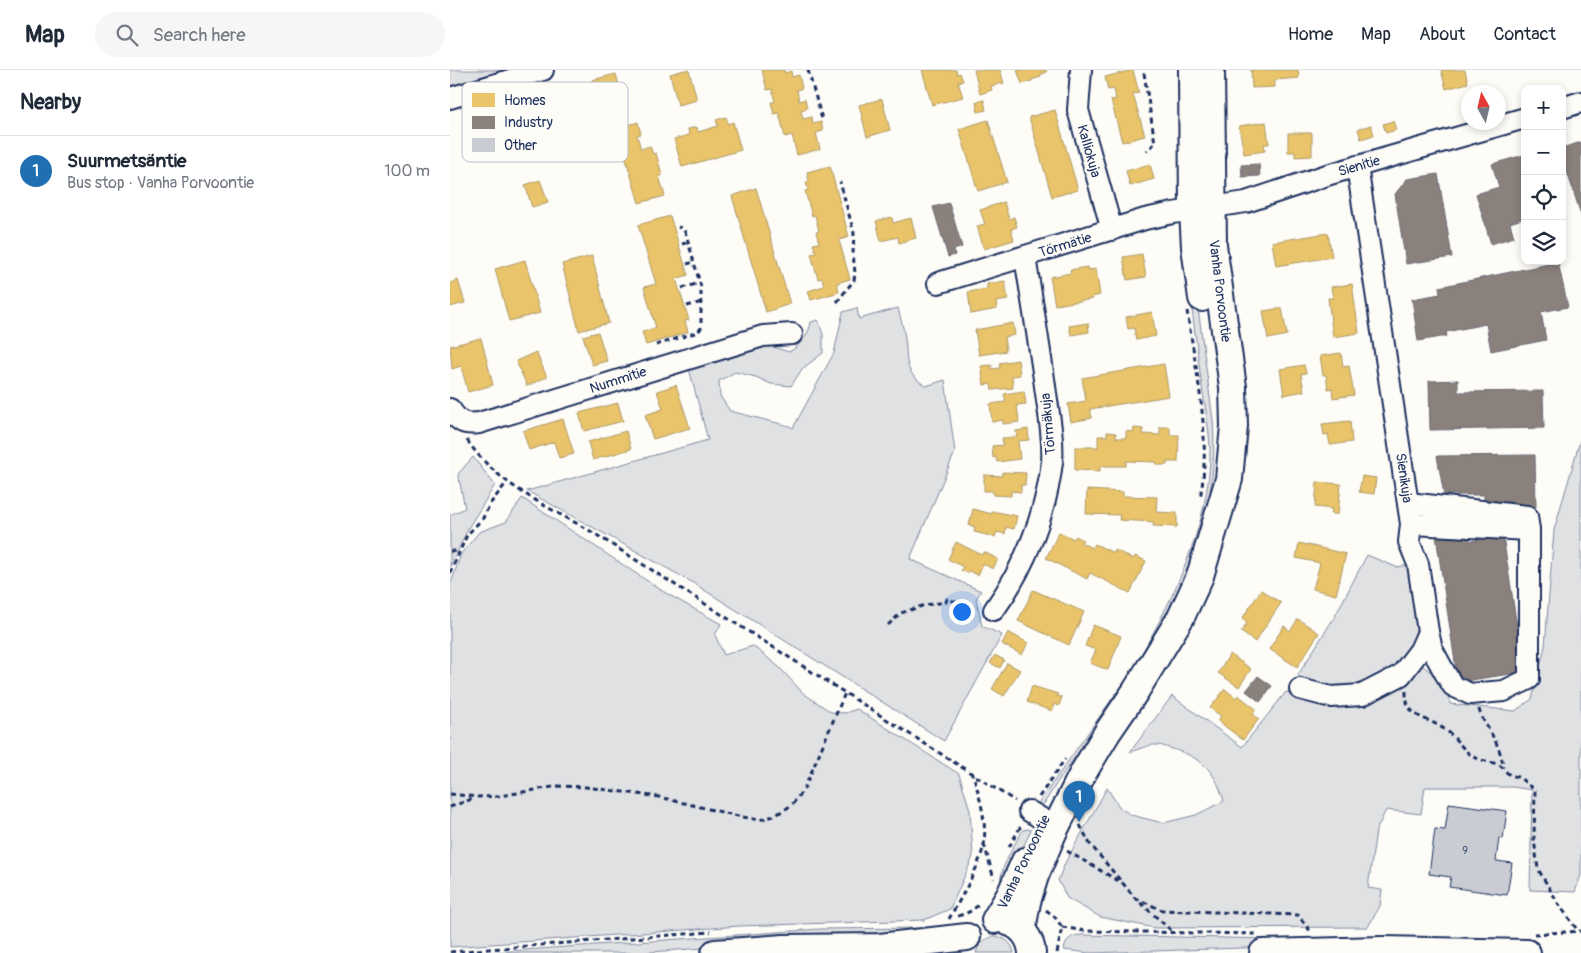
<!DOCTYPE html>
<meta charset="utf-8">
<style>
:root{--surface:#fff;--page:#f6f6f7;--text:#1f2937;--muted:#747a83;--line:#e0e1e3;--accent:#1f6fb2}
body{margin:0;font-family:Pangolin,sans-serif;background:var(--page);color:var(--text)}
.controls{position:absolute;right:15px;top:15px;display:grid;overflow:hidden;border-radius:10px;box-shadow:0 2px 8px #0003}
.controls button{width:45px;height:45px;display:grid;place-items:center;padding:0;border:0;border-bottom:1px solid var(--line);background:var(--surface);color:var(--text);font:25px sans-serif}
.compass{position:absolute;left:1011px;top:15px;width:45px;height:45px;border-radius:50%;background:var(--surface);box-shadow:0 2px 8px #0003;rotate:352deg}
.you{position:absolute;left:511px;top:541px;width:18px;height:18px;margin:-12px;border:4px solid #fff;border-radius:50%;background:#1a73e8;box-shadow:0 0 0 8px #1a73e833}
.badge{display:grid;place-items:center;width:32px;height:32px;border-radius:50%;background:var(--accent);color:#fff;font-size:16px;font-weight:700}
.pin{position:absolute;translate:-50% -41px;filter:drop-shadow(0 1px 2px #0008)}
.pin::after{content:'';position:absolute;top:26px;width:18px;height:15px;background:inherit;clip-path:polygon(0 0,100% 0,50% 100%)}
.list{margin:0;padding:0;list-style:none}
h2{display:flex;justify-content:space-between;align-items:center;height:65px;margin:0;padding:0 20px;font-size:21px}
h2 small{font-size:16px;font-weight:400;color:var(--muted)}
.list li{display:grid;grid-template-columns:32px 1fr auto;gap:15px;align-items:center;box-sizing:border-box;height:70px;padding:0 20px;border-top:1px solid var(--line)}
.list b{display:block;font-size:19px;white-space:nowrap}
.list p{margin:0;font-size:16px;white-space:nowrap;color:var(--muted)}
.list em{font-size:16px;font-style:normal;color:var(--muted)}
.icon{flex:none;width:28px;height:28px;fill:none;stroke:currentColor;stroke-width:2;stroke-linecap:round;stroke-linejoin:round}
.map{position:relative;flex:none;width:1131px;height:883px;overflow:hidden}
header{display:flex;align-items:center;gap:30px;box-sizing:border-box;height:70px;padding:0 25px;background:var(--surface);border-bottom:1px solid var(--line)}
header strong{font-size:24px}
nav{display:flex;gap:28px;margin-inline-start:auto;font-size:18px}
.search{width:350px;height:45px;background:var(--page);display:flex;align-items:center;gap:12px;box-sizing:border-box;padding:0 18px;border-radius:28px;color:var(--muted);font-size:19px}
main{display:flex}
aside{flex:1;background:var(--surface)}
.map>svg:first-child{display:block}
.green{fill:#e0e1e3;stroke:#7e88a0}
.homes{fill:#e9c46a;stroke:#ab9766}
.industry{fill:#8a817c;stroke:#696873}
.building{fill:#c9ccd3;stroke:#1b2f5e}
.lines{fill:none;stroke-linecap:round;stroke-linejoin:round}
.minor-casing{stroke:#1b2f5e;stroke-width:24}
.major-casing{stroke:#1b2f5e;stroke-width:30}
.path{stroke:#1b2f5e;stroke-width:3;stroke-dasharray:5 4;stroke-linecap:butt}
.minor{stroke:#fdfcf7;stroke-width:20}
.major{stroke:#fdfcf7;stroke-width:26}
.labels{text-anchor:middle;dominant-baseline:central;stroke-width:5;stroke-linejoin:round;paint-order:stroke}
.number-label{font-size:11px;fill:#46567b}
.street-label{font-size:14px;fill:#1b2f5e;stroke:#fdfcf7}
.key{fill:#fdfcf7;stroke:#b9bec9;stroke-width:1}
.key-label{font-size:14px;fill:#1b2f5e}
</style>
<header>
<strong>Map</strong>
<div class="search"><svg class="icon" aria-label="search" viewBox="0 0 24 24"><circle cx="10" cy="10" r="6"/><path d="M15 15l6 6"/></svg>Search here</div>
<nav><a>Home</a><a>Map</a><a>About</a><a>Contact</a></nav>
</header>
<main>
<aside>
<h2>Nearby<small></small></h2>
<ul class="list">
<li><span class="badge">1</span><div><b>Suurmetsäntie</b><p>Bus stop · Vanha Porvoontie</p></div><em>100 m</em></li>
</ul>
</aside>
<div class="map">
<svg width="1131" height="883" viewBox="0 0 1131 883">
<rect width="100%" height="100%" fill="#fdfcf7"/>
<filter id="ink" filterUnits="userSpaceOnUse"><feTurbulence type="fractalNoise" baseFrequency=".02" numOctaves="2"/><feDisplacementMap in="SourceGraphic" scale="10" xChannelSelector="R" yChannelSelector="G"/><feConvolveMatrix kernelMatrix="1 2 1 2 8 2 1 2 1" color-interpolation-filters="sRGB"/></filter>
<g filter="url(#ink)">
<g class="green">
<path d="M0,0H59L0,18Z"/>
<path d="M741,185L763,350C768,414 751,487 719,543C707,565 693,587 679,609L678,607C717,542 762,455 760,378C759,355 754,332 751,310C746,270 741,230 735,189Z"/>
<path d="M407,238L409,249L448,238C450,248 454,258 455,268C458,291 453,302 476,316L495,310L505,382L460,489L531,521L526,529L532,556L552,565L494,671L240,511L77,421L258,370L238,295L311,273L339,282C350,276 359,264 361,252L368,250L373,264V283L352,299L341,316L321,314L306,307L285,302L269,311L270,326L280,341L339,356L343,358L384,283L393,242Z"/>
<path d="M1131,367V805L1125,822L1080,820L1082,720L1063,717H975L971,744L936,740L926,761L918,818L932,820L930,836L918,857L705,858L650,847L617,828L608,810L616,791L657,718L670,738L681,745L713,753L746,745L774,731C766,703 754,689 726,680C720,679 713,675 707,675C699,674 688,680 680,682L722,626L792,677L836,622L881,633L968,592L997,615L1000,634L1065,641L1082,629L1095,576L1104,460Z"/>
<path d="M23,387L45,415L20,455L0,497V445L15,438L8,404Z"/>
<path d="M72,428L214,522L271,554L265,565L274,585L303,576L329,597L353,623L381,642L395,643L407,639L509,704L520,740L523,787L500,839L474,850L289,856L0,877V516L11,484L29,462L56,452Z"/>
<path d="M917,485L946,497L961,495L970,550L964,576L947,602L911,621L856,617L848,605L885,546Z"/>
<path d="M670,621L671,622L608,711L592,737L591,738L588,737V734L666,623Z"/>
<path d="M578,759L581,760L564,797L551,816C547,802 566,772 573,760Z"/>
<path d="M471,858L477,861L188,883H33L370,859Z"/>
<path d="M631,865L922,871L854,876L640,883L614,880C616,869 620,866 631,865Z"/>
<path d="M544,866C554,867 562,872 564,883H526C529,873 534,869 544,866Z"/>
</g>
<g class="homes">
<path d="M235,0H239L247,30L228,35L220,4Z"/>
<path d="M312,0H334L335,3L341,1L342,7L349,5L352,18L347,20L349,31L355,29L357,38L351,40L353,49L362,47L363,54L371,52L373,61L366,63L370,79L347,85L342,65L335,67L329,43L324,44L321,32H325L322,19L317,20Z"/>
<path d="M472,0H506L507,4L510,3L513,11L508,12L513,27L482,35Z"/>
<path d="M524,0H550L554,13L541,16L542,20L530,24Z"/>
<path d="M567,0H596L597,2L590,5L591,7L581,10L582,11L572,14Z"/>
<path d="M683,0L689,23L683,24L695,66L672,72L661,30L666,29L664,19L658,20L655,7Z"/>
<path d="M801,0H848L849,8L825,10V17L802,18Z"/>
<path d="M991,0H1015L1018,13L996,19Z"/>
<path d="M166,4L173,31L144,39L140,27L146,26L142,10Z"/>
<path d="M432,29L440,60L417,67L409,35Z"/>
<path d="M534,30L536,40L528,42L526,32Z"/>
<path d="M605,40L628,120L602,127L579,47Z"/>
<path d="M276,47L278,54L283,52L291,80L232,97L224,69L239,65L238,59L247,57L248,62L268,56L266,50Z"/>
<path d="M538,50L557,112L528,121L509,59Z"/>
<path d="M943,51L946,60L936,63L933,54Z"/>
<path d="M188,52L191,64L187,65L191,79L200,76L203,84L206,83L212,105L209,106L215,126L189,133L175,86L168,88L163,71L158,73L155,62Z"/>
<path d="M816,52L819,74H814L815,81L794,84L789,56Z"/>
<path d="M921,55L924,65L911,69L908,59Z"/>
<path d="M838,63H862V86L845,87V82H838Z"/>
<path d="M700,94L704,109L680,116L676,101Z"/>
<path d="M380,96L399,167L389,170L400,209L387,213L389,222L361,230L358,221L374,216L372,208L368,209L361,184L366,183L363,174L369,173L366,162L369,161L365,145L362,146L355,121L358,120L356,112L359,111L357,102Z"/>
<path d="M90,110L98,132L82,137L75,115Z"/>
<path d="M306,118L340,234L316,242L282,126Z"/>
<path d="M554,132L559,149L564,147L567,157L561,159L564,170L534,179L527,156L535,154L530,140Z"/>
<path d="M220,146L238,205L226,209L239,250L235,251L238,262L196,275L192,262L206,258L194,217L206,214L188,155Z"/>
<path d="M442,147L443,153L461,148L466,168L449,173L448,167L431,171L426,151Z"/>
<path d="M878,163L882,187L826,196L822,172Z"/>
<path d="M692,184L696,207L677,210L673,187Z"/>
<path d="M142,186L159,253L129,261L112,194Z"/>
<path d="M75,190L90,243L59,251L45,199Z"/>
<path d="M637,197L638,200L646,199L650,225L642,227L643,229L605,235L600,207L621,203L620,200Z"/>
<path d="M8,210L15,233L0,237V213Z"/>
<path d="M555,211L558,230L546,232L547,239L521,244L518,222L537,219V214Z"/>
<path d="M902,214L909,263L883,267L878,228H883L881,217Z"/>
<path d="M832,238L837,265L818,269L813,241Z"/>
<path d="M702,242L706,266L686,270L684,258L678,259L676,247Z"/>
<path d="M563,253L565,265L554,267L556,281L529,285L525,260Z"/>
<path d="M638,253L639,262L621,265L619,256Z"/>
<path d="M148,262L157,291L142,295L133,266Z"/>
<path d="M31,268L43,315L18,322L11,296L2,299L0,276Z"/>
<path d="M86,282L97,307L77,316L66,291Z"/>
<path d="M891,283L893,297L899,296L904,325L883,328L882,318L878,319L876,305H873L870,286Z"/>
<path d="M568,290L570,305L562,306L563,318L542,320L541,314L534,315L531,296L542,295V299L550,298L549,293Z"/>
<path d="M714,294L719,326L640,339L642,348L621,352L618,334L636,331L632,308Z"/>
<path d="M854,295L856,303L851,304L854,321L834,325L830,299Z"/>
<path d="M226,315L240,358L203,369L195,345L213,339L207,321Z"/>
<path d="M574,321L576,334L567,335L569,352L553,354V350L542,352L540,334L556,332L554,324Z"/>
<path d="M168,333L173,351L134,361L129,343Z"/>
<path d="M113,349L124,384L109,388L104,372L79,380L73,361Z"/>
<path d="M900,351L902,372L880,375L878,364L874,365L872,354Z"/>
<path d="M710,357H720V365H729L728,392H717V395H707L706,392L676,391V396H650V401L625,400V377H648V366H657V362L666,363V368H676V361L683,362L684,358L693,359V364L710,365Z"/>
<path d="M578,359L579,370L568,371L570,389L547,392L546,387L543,388L542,376L553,375L552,368L567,367L566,361Z"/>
<path d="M176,361L181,379L143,390L138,372Z"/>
<path d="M552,402L576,403L575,415H571V422L561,421V426L543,425V421H534V405L552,406Z"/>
<path d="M912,406L926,408L924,424L909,422Z"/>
<path d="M867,412L891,414L888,444H881L882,439L865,437Z"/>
<path d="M637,420L673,422V426L707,427L706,442L727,443V457L703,456L704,452L669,450L670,445L636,444Z"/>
<path d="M523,439L542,444V441L567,446L564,459L556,457L555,464L547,462L545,467L524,462L525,457L519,455Z"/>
<path d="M609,462L624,469L626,466L633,470L631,473L642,478L645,474L664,483L665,480L683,489L685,486L696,491L680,523L640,503L637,509L596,488Z"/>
<path d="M506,472L532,485L534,482L548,489L543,499L533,494L528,505L519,501L518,503L511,500L513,497L498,489Z"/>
<path d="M849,473L896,484L886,525L863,519L870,493L846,488Z"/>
<path d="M583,520L634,542L619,575L568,551Z"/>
<path d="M811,520L831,533L805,572L791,562L797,553L792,549Z"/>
<path d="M848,549L869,563L847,597L819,579L834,556L840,561Z"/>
<path d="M643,555L671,566L658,600L640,593L646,580L635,576Z"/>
<path d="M558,562L578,573L572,585L552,574Z"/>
<path d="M780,584L801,599L789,617L768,603Z"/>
<path d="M545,585L554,590L550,598L540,593Z"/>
<path d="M557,593L570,600L554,626L542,619Z"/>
<path d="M582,616L608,624L607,626L612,627L609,636L604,634L602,641L577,632Z"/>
<path d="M775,619L786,628L788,625L806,639L803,644L809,649L793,670L768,651L771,646L760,638Z"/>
</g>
<g class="industry">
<path d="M1131,72V145L1112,86V78Z"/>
<path d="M1074,85L1075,148L1060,153L1064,167L1041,174L1026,124L1049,117L1042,94Z"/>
<path d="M809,94L810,106L792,107L791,95Z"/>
<path d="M988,104L1002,187L956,194L945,124L957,109Z"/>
<path d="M499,133L512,177L504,180L505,185L498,187L483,137Z"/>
<path d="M1108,192L1118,237L1091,242L1096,270L1041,281L1036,254L996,262L997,266L968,271L962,229L990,224L989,217Z"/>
<path d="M1008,310V322L1093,321L1094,358L980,360L979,311Z"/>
<path d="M1085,385L1086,437H1044V432H1034V425H994L987,386Z"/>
<path d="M1019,461L1020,471L1053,466L1074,602L1008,612L986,466Z"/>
<path d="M808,606L822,616L810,632L796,621Z"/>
</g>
<path class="building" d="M999,733L1057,741L1053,769L1049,768L1046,791L1062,793L1057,825L999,817L1001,807L979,804L985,759L995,760Z"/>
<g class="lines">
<g class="minor-casing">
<g id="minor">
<path d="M631,0L628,40L662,160"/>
<path d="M0,28L93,0"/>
<path d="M1112,38L1131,32"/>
<path d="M488,213L695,149L723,143L796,132L877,105L1075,48"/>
<path d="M0,339C9,352 13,355 29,353L313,266L342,264"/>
<path d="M958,433L1077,446L1079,460V609L1054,621L1020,624L1003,616L995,603L982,579L978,562"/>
<path d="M961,454L1079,460"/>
<path d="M544,540C575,497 596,444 602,392C604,367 598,340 595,316C589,273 582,230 575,187"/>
<path d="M850,619L881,627L912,625L951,605L970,580L978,562L968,494L959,472L961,454L907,96"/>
<path d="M579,741L594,750"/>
</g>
</g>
<g class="major-casing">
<g id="major">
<path d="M742,0L743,140L745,177L752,228"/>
<path d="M545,850L560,825L575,791"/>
<path d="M558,852C572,856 581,869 582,883"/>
<path d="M572,860L577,832L585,806L603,763L633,703L657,663L685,622L731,547L750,506L779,409L784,356L783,317L763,175L761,0"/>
<path d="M265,883L334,878L430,877L517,867"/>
<path d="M813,883L933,880L1077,883"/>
</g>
</g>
<g class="path">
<path d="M358,0L372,49"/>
<path d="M694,3L705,73L697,81"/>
<path d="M232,174L239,172"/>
<path d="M237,194L244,192"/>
<path d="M232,218L250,213"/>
<path d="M387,232L404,210L405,203L403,183L404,163L390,112"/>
<path d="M237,236L252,232"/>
<path d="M737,241C746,301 762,369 750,428"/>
<path d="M206,275L248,262L251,258V217L236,164L233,159L228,157"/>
<path d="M17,370C47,415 97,436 142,462L565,731"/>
<path d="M0,481H8"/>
<path d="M0,503L17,465L33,448L40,434L57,412"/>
<path d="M438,555L451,543L475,535L496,532L497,529C507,532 518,536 528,537"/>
<path d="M956,621C955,649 976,646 994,659C1005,666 1011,678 1022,686C1030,691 1039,691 1047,694C1053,696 1054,701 1059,704C1062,706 1066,706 1070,708C1075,712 1080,717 1085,720L1084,769L1088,799L1108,833L1128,861"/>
<path d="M1029,639C1031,648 1035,652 1039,660C1046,671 1052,684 1053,697"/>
<path d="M0,724L28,727L50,726L108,716L136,717L209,727L288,746L309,750L324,746L342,735L355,717L395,623"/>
<path d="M589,727L615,689"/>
<path d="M0,737L25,728"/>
<path d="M630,755L640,774L685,828L724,863"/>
<path d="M534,774L544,809"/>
<path d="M559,777L571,756"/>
<path d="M617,781L672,813"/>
<path d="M685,828L712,840L848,845L861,862"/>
<path d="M596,840L604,846L612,857L607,883"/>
<path d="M508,846L519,842L529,835"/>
<path d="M499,849C511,827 529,799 534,774C537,751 529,725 523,704"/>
<path d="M612,857L635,861L806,864"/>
<path d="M1084,864L1131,861"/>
<path d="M0,882L261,862"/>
</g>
<use href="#minor" class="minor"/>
<use href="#major" class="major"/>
</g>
</g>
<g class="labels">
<g class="number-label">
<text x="1015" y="780">9</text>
</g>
<g class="street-label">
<text transform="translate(639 81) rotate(74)">Kalliokuja</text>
<text transform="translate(909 96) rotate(-16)">Sienitie</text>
<text transform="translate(615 175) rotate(-17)">Törmätie</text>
<text transform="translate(770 221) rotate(83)">Vanha Porvoontie</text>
<text transform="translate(168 310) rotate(-18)">Nummitie</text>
<text transform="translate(598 354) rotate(-95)">Törmäkuja</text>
<text transform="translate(954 408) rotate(82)">Sienikuja</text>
<text transform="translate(574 792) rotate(-64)">Vanha Porvoontie</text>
</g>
</g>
<rect x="12" y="12" width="166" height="80" rx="8" class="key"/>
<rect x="22" y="23" width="23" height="14" fill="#e9c46a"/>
<rect x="22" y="46" width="23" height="13" fill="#8a817c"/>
<rect x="22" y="68" width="23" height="14" fill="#c9ccd3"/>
<g class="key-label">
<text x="54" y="35">Homes</text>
<text x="54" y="57">Industry</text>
<text x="54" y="80">Other</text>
</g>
</svg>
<div class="controls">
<button>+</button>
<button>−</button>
<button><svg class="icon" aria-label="locate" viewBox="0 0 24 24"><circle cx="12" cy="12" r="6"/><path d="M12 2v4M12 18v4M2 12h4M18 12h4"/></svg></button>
<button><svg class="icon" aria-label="layers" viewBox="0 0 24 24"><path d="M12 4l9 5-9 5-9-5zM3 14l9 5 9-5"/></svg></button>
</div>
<svg class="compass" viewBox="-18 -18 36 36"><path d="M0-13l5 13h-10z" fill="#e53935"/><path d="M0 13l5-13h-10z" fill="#747a83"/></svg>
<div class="you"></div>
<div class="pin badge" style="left:629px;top:752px">1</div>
</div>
</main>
